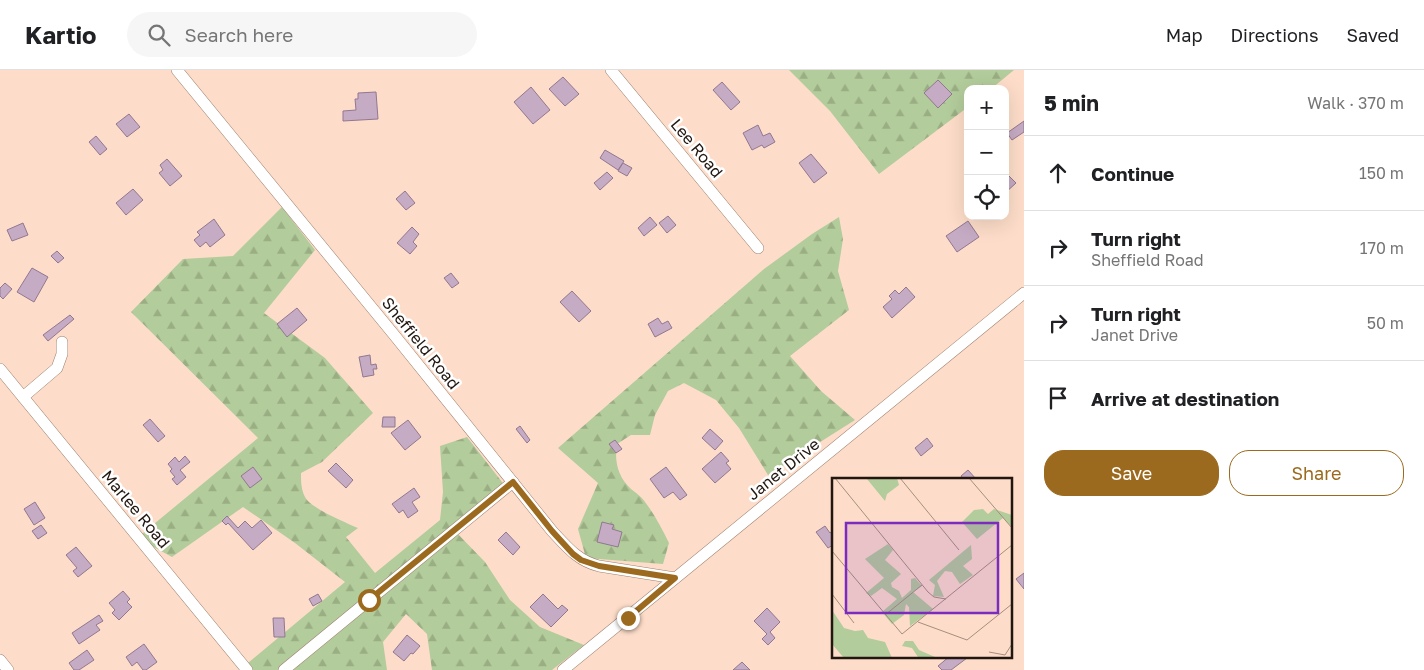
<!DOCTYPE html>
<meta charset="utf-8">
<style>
:root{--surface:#fff;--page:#f6f6f6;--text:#202124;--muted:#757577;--line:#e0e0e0;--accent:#9c6a1e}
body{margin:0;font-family:"Golos Text",sans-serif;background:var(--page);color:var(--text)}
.controls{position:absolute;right:15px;top:15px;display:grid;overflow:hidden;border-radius:10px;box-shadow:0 5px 20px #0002}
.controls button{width:45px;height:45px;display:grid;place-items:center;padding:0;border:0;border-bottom:1px solid var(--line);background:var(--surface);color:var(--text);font:25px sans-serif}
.stop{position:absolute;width:15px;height:15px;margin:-11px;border:4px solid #9c6a1e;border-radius:50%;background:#fff}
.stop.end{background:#9c6a1e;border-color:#fff;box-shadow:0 1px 5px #0008}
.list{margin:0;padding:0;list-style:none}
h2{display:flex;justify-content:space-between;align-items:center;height:65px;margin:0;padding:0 20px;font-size:21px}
h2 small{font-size:16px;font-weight:400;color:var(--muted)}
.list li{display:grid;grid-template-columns:32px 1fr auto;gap:15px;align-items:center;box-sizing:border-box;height:75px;padding:0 20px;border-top:1px solid var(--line)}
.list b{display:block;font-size:19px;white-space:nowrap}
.list p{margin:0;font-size:16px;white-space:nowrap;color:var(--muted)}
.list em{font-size:16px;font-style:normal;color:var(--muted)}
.actions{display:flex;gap:10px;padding:15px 20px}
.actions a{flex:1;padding:11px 0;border:1px solid var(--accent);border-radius:20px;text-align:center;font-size:18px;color:var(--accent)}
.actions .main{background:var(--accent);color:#fff}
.icon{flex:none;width:28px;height:28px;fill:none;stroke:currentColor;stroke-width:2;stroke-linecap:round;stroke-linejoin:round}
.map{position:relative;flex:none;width:1024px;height:600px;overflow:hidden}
header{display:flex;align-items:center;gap:30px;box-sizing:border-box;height:70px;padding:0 25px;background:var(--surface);border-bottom:1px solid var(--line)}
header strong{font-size:24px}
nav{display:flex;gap:28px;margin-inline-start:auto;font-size:18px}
.search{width:350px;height:45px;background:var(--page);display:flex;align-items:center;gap:12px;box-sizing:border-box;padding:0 18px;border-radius:28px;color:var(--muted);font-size:19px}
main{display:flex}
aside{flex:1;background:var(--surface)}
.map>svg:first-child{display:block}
.forest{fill:url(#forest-firs)}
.building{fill:#c5abc3;stroke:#91788f}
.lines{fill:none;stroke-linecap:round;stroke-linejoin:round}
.minor-casing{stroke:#9d806e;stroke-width:12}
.minor{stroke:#fff;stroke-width:11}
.route{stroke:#9c6a1e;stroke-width:6}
.labels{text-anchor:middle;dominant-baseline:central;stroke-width:5;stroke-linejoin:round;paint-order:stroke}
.street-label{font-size:16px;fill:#221710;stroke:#fff}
.inset-road{fill:none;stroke:#a58e7f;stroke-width:1}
.view{fill:#7b2cbf;fill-opacity:0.15;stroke:#7b2cbf;stroke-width:2.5}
.inset-edge{fill:none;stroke:#221710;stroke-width:2.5}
</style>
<header>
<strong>Kartio</strong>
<div class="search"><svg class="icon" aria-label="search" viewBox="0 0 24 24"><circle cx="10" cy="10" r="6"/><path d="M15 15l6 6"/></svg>Search here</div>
<nav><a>Map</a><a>Directions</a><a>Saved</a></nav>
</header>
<main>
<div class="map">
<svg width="1024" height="600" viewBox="0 0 1024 600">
<defs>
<pattern id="forest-firs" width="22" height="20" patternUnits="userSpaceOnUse" patternTransform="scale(1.25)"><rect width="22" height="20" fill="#b3cc9b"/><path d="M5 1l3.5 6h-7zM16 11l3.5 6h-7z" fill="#9aae84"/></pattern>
</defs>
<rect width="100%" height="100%" fill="#fdddc9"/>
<g class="forest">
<path d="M789,0H1014L991,19H968V37L879,104L830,41Z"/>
<path d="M282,137L315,180L264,243L325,288L373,343L322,392L301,403C301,412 301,422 307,430C314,439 346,453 358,458L346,467L375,503L440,450L443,422L440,376L467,367L509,421L453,459L485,492L510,530L540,557L584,575L552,600H432L427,564L406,544L383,572L387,600H244L242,598L345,512L295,473L243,437L172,487L137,468L258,368L131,242L183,189L233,186Z"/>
<path d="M839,147L843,169L838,201L849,240L790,286L821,321L855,350L768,405L739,358L716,330L684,313L668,321L655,345L650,365H631L617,374C614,391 618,407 631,419C636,423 642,427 645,432C655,445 662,459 669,473L663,494L586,488L578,459L598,413L558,378L764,199L812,164Z"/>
</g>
<g class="building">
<path d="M563,7L579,24L565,36L549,19Z"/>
<path d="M938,10L952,24L938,38L924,23Z"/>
<path d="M722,12L740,32L731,40L713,20Z"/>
<path d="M531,17L550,40L533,54L514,32Z"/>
<path d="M376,22L378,49L343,51V41L356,40L355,29H358V23Z"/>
<path d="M129,44L140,57L127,67L116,54Z"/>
<path d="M1024,51V62L1012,70L1007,63Z"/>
<path d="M758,55L763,66L770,63L775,72L764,78L762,75L752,80L743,63Z"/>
<path d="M96,66L107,79L100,85L89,72Z"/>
<path d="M605,80L624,91L618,100L600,88Z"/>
<path d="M811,84L827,103L814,113L799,93Z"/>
<path d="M167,89L182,106L170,116L159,103L163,100L160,95Z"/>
<path d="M623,93L632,98L627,106L618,101Z"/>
<path d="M607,102L613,108L600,120L594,113Z"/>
<path d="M1005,102L1016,113L1005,123Z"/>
<path d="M133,119L143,130L126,145L116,133Z"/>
<path d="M405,121L415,133L406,140L396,129Z"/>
<path d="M668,146L676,155L667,163L659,153Z"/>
<path d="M650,147L657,155L644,166L638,158Z"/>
<path d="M214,149L225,165L210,177L206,172L200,177L194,170L200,165L197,162Z"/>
<path d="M968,151L979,167L957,182L946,166Z"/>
<path d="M23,153L28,165L12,171L7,160Z"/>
<path d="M412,157L419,164L413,172L417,176L410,184L397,173Z"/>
<path d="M57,181L64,188L58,193L51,186Z"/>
<path d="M32,198L48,207L34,232L17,222Z"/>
<path d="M451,203L459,213L452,218L444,208Z"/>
<path d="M5,213L12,219L3,229L0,226V218Z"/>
<path d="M906,217L915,227L892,248L883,237L892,229L889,226L895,220L899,224Z"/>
<path d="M572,221L591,241L579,252L560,232Z"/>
<path d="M297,238L307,250L287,267L277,254Z"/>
<path d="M70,245L74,249L48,271L43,265Z"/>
<path d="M658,248L662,254L668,251L672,258L655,267L648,254Z"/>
<path d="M370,285L371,295L376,294L377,299H373L374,305L363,307L359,287Z"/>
<path d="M383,347H395V357H382Z"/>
<path d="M150,349L165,366L158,372L143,355Z"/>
<path d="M408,350L421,367L405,380L391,363Z"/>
<path d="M520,356L530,370L527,373L516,359Z"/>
<path d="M710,359L723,371L715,380L702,368Z"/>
<path d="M927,368L933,376L921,386L915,378Z"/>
<path d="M615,370L622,379L616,383L609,374Z"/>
<path d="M721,382L729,391L726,393L731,399L715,413L702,399Z"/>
<path d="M185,386L190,392L180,400L186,407L177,415L172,409L175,407L170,401L172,399L168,394L175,387L179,392Z"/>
<path d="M336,393L353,410L346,418L328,401Z"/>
<path d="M253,397L262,409L250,418L241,406Z"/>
<path d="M666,397L687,425L680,430L673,422L664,428L650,409Z"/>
<path d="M968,400L976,409H963L961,406Z"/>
<path d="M414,418L420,427L412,432L418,441L408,448L403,440L399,443L392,434Z"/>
<path d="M35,432L45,448L34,455L24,439Z"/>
<path d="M227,446L238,458L245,451L252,458L261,450L272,463L253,480L228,453L226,455L222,451Z"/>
<path d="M602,452L614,455L612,459L622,462L618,477L597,472Z"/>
<path d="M41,455L47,463L38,469L32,461Z"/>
<path d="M825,456L830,463L833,461V475L828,478L816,462Z"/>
<path d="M506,462L520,477L513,485L498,470Z"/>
<path d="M76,477L92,496L78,507L73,501L77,498L66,485Z"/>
<path d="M1024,503V519L1016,509Z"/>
<path d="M123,521L130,529L127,532L132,537L119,550L112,543L115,540L109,533Z"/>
<path d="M318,524L322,531L313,536L309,529Z"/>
<path d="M543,524L558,539L562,535L568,540L551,557L530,537Z"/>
<path d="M767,538L780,552L770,562L775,568L768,575L762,569L767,564L754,551Z"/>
<path d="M99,545L103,551L96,555L100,560L79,574L72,563Z"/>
<path d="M273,548H284L285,567H274Z"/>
<path d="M407,565L420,576L413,584L411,583L404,591L393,582Z"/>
<path d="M144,574L157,592L146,600H143L137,592L132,596L126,587Z"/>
<path d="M87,580L94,590L79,600H74L69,593Z"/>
<path d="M950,586H966L967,588L951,600H942L938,596Z"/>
<path d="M742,592L750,600H733Z"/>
</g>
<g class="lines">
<g class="minor-casing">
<g id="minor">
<path d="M177,0L395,266L552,461C567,477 578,491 599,496L675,508"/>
<path d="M611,0L758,178"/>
<path d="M0,299L247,600"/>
<path d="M23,327L57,298L62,284V272"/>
<path d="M0,590L8,600"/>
<path d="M284,600L513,412"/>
<path d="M563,600L1024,223"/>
</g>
</g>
<use href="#minor" class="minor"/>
</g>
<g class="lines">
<path class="route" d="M369,530L513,412L552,461L573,484L581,490L599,496L675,508L628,548"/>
</g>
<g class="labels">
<g class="street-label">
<text transform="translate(697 78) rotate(50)">Lee Road</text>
<text transform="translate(421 273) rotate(51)">Sheffield Road</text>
<text transform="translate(783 399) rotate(-39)">Janet Drive</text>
<text transform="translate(136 439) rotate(50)">Marlee Road</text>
</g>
</g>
<g transform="translate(832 408)">
<rect width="180" height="180" fill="#fdddc9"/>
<path d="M65,0L67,7L55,16L53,23L35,1ZM151,31L156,36L162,31L180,37V49L171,40L145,61L130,44L142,32ZM56,66L61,72L53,82L69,96L59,105L60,109L67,113L70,120L79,112V101L83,100L90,108L81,114L101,131L78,148L77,129L74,126L72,137L60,146L50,134L65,121L50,110L39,118L34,115L52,100L33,81ZM139,67L140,81L131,88L141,97L128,106L120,94L113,93L105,103L112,119L101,118L103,107L97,102ZM0,132L12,150L23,153L31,152L36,160L53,164L60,180H12L0,166ZM73,163H81L87,172L103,179H86L80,170L70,168Z" fill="#b3cc9b"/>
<path class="inset-road" d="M3,0L96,114L102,119L114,121M68,0L127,72M137,0L180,50M0,73L70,156L180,67M0,116L22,145M53,137L90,107M86,144L135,162L180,126M157,174L173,177L180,166"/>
<path class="view" d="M14,45H166V135H14Z"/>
<rect width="180" height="180" class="inset-edge"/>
</g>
</svg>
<div class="controls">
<button>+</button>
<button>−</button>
<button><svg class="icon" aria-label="locate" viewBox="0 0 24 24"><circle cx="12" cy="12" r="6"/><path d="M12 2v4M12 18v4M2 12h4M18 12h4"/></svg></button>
</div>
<div class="stop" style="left:369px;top:530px"></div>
<div class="stop end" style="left:628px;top:548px"></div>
</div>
<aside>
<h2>5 min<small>Walk · 370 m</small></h2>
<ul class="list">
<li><svg class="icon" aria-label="ahead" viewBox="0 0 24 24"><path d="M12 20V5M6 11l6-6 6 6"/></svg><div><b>Continue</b></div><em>150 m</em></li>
<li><svg class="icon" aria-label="right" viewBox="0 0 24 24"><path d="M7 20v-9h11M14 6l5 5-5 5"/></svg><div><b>Turn right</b><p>Sheffield Road</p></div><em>170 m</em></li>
<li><svg class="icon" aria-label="right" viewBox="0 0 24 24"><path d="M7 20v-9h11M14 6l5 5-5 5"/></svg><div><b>Turn right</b><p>Janet Drive</p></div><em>50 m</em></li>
<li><svg class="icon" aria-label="arrive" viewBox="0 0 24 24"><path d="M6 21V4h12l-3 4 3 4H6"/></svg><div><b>Arrive at destination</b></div></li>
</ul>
<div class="actions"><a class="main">Save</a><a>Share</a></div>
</aside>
</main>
